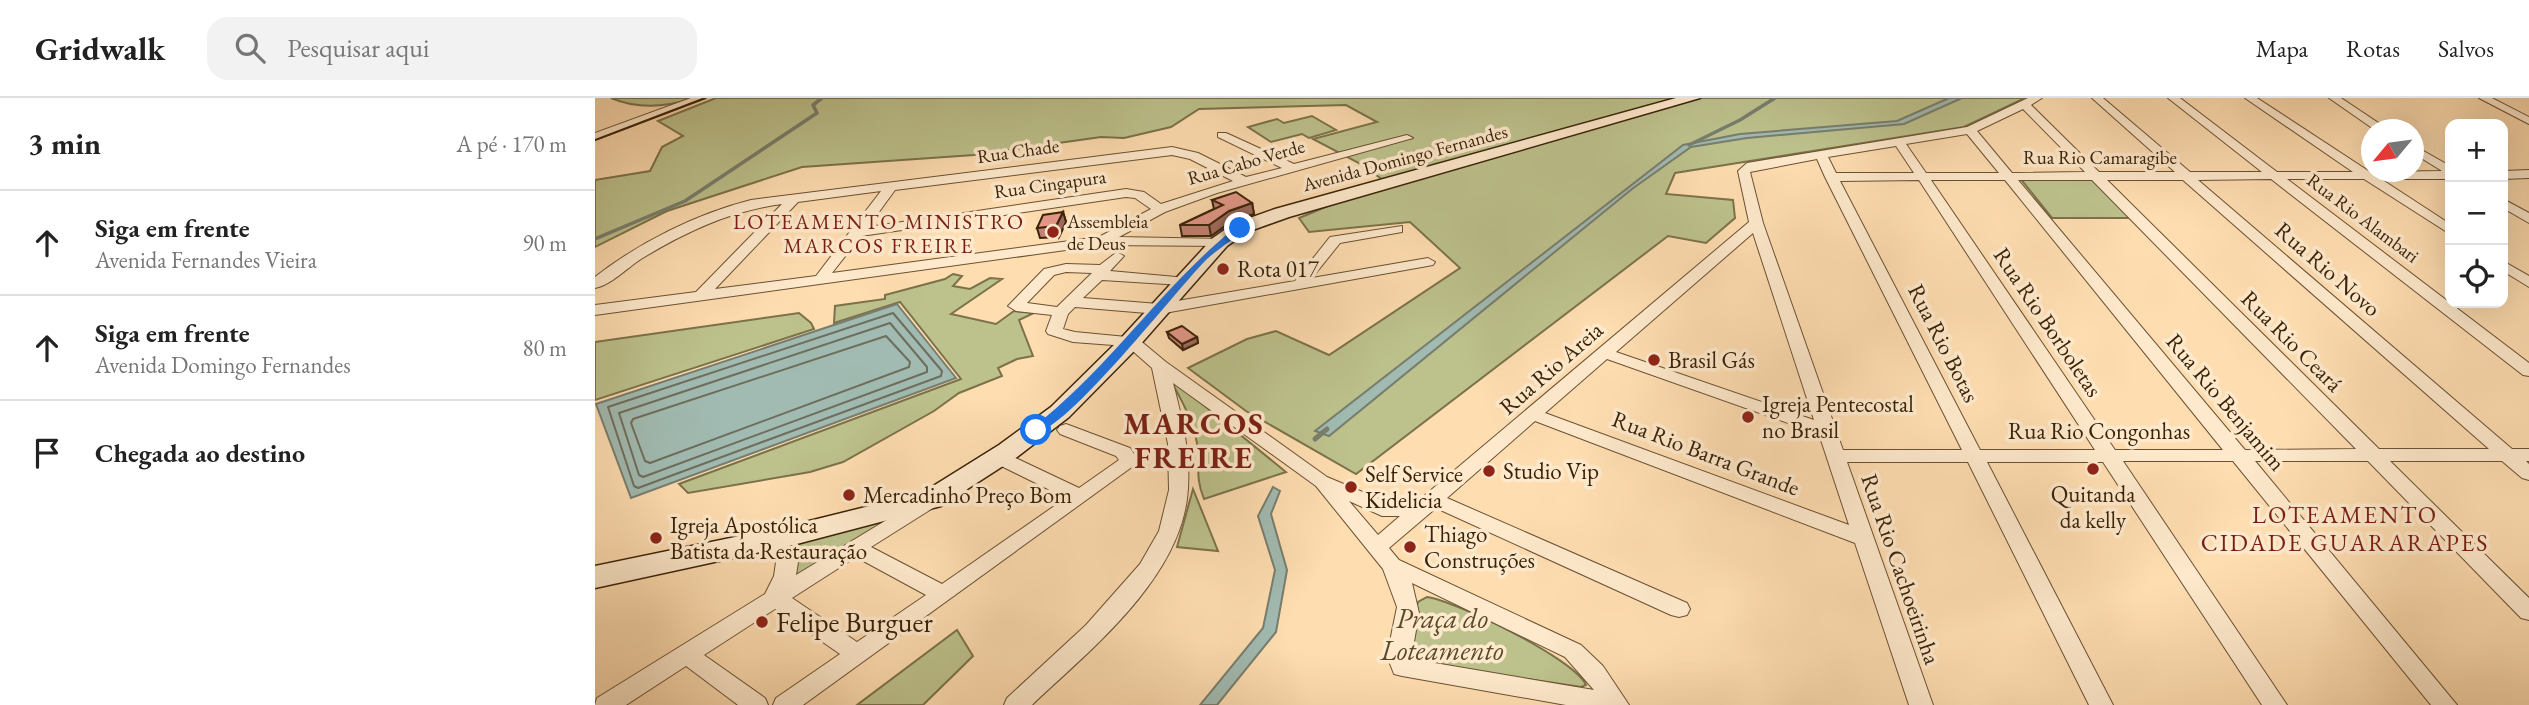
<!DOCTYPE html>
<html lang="pt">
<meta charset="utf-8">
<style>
:root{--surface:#fff;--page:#f2f2f2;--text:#222;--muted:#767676;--line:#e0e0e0}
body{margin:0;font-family:"EB Garamond",serif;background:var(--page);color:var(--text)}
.controls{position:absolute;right:21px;top:21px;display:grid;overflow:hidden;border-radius:14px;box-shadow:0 7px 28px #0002}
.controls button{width:63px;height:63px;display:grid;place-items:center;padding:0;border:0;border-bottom:2px solid var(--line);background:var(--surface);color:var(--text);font:35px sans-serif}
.compass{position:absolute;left:1766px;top:21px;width:63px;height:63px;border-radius:50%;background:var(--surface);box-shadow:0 7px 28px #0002;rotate:241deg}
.stop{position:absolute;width:21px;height:21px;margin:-16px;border:5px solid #1a73e8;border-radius:50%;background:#fff}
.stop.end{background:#1a73e8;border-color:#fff;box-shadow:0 2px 7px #0008}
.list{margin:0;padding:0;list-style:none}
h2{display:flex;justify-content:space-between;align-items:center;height:91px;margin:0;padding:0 28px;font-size:30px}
h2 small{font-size:23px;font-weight:400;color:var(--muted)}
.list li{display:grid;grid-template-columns:46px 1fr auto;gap:21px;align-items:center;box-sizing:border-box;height:105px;padding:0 28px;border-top:2px solid var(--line)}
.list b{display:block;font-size:26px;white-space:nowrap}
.list p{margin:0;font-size:23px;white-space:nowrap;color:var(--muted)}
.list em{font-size:23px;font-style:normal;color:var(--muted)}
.icon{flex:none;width:38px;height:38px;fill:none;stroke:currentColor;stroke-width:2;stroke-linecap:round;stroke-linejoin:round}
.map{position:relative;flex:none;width:1934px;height:607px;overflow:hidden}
header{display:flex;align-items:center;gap:42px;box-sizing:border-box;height:98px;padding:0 35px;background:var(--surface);border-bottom:2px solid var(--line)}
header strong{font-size:33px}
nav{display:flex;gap:38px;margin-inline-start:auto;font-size:24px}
.search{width:490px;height:63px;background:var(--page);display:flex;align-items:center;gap:18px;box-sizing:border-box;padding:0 24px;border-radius:21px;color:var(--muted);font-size:26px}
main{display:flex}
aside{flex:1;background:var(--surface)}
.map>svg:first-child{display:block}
.green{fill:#bdc28d;stroke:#7c724a;stroke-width:2}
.water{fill:#a1bbb2;stroke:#787e6e;stroke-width:2}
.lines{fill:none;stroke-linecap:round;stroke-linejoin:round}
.shore{stroke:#6e6e5d;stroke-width:2}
.stream-far1{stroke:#787e6e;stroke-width:3.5}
.stream{stroke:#787e6e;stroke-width:5}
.minor-casing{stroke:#6b5132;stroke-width:2}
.secondary-casing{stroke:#3a2208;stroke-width:3}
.minor{fill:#fee9cc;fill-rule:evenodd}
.secondary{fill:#fee9cc;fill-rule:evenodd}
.tram{stroke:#3a2208;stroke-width:2}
.wall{fill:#c48376;stroke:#3a2208;stroke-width:2}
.shaded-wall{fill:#a06a60;stroke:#3a2208;stroke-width:2}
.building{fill:#e49889;stroke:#3a2208;stroke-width:2}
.route{fill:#1a73e8}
.poi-dot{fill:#8f2418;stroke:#fee9cc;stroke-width:2.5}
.labels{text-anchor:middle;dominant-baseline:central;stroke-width:7;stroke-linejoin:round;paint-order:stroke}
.far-street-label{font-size:19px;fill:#3a2208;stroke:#fee9cc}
.far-poi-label{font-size:19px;fill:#3a2208;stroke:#fee9cc;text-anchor:start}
.far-neighbourhood-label{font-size:21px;letter-spacing:2px;fill:#7a1f14;stroke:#fee9cc}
.poi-label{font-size:23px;fill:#3a2208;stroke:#fee9cc;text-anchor:start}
.street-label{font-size:23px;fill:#3a2208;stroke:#fee9cc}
.neighbourhood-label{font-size:24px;letter-spacing:2px;fill:#7a1f14;stroke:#fee9cc}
.near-park-label{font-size:28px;font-style:italic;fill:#5b4a29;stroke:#fee9cc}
.near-poi-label{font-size:28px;fill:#3a2208;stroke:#fee9cc;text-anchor:start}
.district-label{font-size:30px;font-weight:bold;letter-spacing:2px;fill:#7a1f14;stroke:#fee9cc}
</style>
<header>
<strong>Gridwalk</strong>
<div class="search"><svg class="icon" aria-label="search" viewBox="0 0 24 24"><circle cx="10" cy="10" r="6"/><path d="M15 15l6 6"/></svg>Pesquisar aqui</div>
<nav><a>Mapa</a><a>Rotas</a><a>Salvos</a></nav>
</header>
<main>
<aside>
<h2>3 min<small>A pé · 170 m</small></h2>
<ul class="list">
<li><svg class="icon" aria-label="ahead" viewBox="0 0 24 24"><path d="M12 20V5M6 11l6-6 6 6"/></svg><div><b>Siga em frente</b><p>Avenida Fernandes Vieira</p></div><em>90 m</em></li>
<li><svg class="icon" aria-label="ahead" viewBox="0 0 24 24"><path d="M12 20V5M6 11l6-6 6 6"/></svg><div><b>Siga em frente</b><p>Avenida Domingo Fernandes</p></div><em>80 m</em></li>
<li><svg class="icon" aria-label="arrive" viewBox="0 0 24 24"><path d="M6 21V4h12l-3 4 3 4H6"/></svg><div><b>Chegada ao destino</b></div></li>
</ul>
</aside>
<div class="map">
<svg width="1934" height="607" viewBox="0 0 1934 607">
<rect width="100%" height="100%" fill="#feddb1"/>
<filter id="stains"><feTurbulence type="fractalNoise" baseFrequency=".00286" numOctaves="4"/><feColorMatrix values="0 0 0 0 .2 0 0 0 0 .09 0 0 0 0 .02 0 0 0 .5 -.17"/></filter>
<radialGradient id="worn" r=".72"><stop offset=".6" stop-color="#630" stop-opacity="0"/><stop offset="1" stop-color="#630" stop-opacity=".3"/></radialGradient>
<g class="green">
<path d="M16,0H99C72,9 42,11 16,0Z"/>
<path d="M121,0H1430L1369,29L1080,75L1071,96L1138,102L1140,120L1111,145L1073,138L761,376L651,313L593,270L652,241L681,233L734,257L865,170L815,124L714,134L704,120L791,84L762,64L718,41L782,24L751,7L604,11L576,29L529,40L506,39L379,57L207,69L72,113L0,149V82L55,73L67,49L88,38L63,23Z"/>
<path d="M717,18L741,32L714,40L707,36L676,44L653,29L682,21L689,25Z"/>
<path d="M1424,79H1500L1539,120H1457Z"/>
<path d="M358,176L367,178L358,188L375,191L395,180L407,181L356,216L401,226L419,213L439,215L424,222L438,258L422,261L403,270L407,278L364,295L339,313L248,364L215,374L93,395L84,386L366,281L305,204L239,225L240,208L290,201V197L350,181Z"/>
<path d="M204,215L216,225L219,231L0,302V244Z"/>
<path d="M573,278L691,374L609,401C599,376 606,368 602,345C597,320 586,301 573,278Z"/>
<path d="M598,391L623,453L582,449Z"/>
<path d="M299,418L190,488L204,459L203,453L194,447Z"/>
<path d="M832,499C861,503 980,561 991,587L986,589L809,563L806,560L823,504Z"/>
<path d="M362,532L378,558L328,607H262Z"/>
</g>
<g class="water">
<path d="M1354,0H1367L1309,26L1152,40L1096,49L1037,91L734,338L720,333L1088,47L1145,36L1302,23Z"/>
<path d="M302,206L361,280L36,400L1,306Z"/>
<path d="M678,389L685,393L676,416L692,472L681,534L622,607H605L668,530L680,472L663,418Z"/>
</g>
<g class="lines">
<g class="shore">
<path d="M298,215L347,273L346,278L43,390L39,388L13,309Z"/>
<path d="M295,225L332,269V274L48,379L44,377L24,315Z"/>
<path d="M291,238L315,264L314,269L55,365L50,363L36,325L38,321Z"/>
</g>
<g class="stream-far1">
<path d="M1094,47L1145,22L1180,0"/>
<path d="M0,141L90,103L222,15L218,7L227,0"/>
</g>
<path class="stream" d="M720,341L732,331"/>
<g class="minor-casing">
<g id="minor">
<path d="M96,0H111L0,42V35Z"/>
<path d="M1433,0H1447L1436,7L1504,74H1580L1497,0H1508L1595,74H1667L1573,0H1585L1682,74H1758L1650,0H1662L1775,74L1847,73L1818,55V47L1855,68V81H1786L1855,126V136L1769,81H1692L1934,265V278L1928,277L1676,81L1603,82L1917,351H1934V363H1931L1934,366V382L1927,380L1907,363H1795L1934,500V522L1926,520L1773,363H1660L1862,607H1836L1638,363H1528L1692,607H1667L1508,364H1392L1518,607H1494L1373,364H1252L1338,607H1314L1260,445L940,323L852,400L1092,505L1095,511L1092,517L1084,519L1076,517L841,410L794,450L804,462L986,547L1008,568L1034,607H971L807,578L799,576L792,558L802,509L788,471L721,388L578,285C588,323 597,362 592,401C581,484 494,553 437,607H409L412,600L491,527L545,466L564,433L574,392L573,346L557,270L532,248L478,244L453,236L451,233L457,217L421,213L413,208L449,171L471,166L505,167L522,154L529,158L515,173L592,180L594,183L587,187L507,182L488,200L564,206L700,183L735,139L807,128V134L745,145L717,180L833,160L840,164L838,167L564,216L480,209L473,216L468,231L480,234L542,240L571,264L732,379L796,406L823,403L1154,124L1143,73L1152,65L1372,29ZM1428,11L1490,74L1417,75L1382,33ZM1372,36L1404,75H1331L1311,46ZM1301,48L1319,75H1241L1233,59ZM1222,61L1230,79L1367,352H1248L1168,125L1155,74ZM1324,82L1500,352H1385L1245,83ZM1336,82H1410L1628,352H1520ZM1423,82H1497L1761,351L1650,352ZM1512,82H1588L1894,351H1784ZM1158,135L1219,322L1021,254ZM471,174L497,175L462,209L432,205L459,177ZM1012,261L1224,336L1254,427L950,315ZM754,403L787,418H805L783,437ZM817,485L970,559L999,592L816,561L824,515Z"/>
<path d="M1734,0H1746L1794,32H1780Z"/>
<path d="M1884,0H1897L1934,19V26Z"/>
<path d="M623,35H631L699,66L812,37L818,40L622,95L570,114L524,139L630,141L632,144L625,148L507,147L0,217V207L101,194L187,106C135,113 90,134 46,161C32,170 16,187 0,190V179C45,144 101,116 156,102L577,49L603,55L651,79L687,70L623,39ZM577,57L595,61L638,83L566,106L549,94L531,91L273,129L300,92ZM286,93L221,178L120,191L203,104ZM531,99L540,100L556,111L504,139L237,175L266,138Z"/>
<path d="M1934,72V80L1908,81V73Z"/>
<path d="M1908,101L1934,115V125L1908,110Z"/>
<path d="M1908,163L1934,178V189L1908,173Z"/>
<path d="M471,326L535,350L543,362L541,366L208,607H178L181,600L245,556L180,511L109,557L170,600L173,607H143L91,568L31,607H0L2,600L170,496L179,478L181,464L173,454L155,451L152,446L155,441C177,435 193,444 203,464L201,477L331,398L338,400L341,405L338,410L276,449L347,486L471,400L396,363L394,359L396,355H410L484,390L524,362L521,358L465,336L462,332L465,328ZM261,459L331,497L262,544L197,500Z"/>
</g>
</g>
<g class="secondary-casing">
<path id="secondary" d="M1081,0H1105L694,119L652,134L632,148L544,248L474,319L422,359L346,408L198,447L0,490V468L198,427L327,395L404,347L456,309L528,238L618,140L638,126L680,111Z"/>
</g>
<use href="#minor" class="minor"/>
<use href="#secondary" class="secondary"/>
<path class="tram" d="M0,42L110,0"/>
</g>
<g class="wall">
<path d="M617,102L657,105L659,116L636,124L616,138H587L585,127L619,111Z"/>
<path d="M468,114L471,124L464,139L445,140L442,130Z"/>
<path d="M572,234L602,239L603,245L588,252L574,240Z"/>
</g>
<g class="shaded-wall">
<path d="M657,105L659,116L636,124L616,138L614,127L634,113Z"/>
<path d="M468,114L471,124L464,139L461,128Z"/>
<path d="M602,239L603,245L588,252L587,246Z"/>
</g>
<g class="building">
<path d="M641,94L657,105L634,113L614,127H585L628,107L617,102Z"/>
<path d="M468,114L461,128L442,130L448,117Z"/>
<path d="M587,228L602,239L587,246L572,234Z"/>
</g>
<path class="route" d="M642,128L650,130C639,142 624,150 612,161C585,187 467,340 437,335V330C514,271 567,188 642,128Z"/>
<g class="poi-dot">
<circle cx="458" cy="134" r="7"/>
<circle cx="628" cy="171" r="7"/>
<circle cx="1059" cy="262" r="7"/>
<circle cx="1153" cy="319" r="7"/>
<circle cx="1498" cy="371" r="7"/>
<circle cx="894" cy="373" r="7"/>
<circle cx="756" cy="389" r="7"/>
<circle cx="254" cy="397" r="7"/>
<circle cx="61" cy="440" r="7"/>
<circle cx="815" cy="449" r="7"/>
<circle cx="167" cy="524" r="7"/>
</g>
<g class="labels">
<g class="far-street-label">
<text transform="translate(423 53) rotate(-8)">Rua Chade</text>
<text x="1505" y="59">Rua Rio Camaragibe</text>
<text transform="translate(810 60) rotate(-15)">Avenida Domingo Fernandes</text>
<text transform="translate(651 64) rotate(-16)">Rua Cabo Verde</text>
<text transform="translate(455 86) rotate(-8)">Rua Cingapura</text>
<text transform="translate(1768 120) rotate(37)">Rua Rio Alambari</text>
</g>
<g class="far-poi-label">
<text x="472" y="123">Assembleia<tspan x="472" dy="22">de Deus</tspan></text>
</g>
<g class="far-neighbourhood-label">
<text x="284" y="123">LOTEAMENTO MINISTRO<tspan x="284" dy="24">MARCOS FREIRE</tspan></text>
</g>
<g class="poi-label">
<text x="642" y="171">Rota 017</text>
<text x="1073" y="262">Brasil Gás</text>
<text x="1167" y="306">Igreja Pentecostal<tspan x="1167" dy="26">no Brasil</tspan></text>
<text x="908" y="373">Studio Vip</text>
<text x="770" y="376">Self Service<tspan x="770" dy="26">Kidelicia</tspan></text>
<text x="1498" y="396" text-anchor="middle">Quitanda<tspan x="1498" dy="26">da kelly</tspan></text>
<text x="268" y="397">Mercadinho Preço Bom</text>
<text x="75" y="427">Igreja Apostólica<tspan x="75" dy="26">Batista da Restauração</tspan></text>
<text x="829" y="436">Thiago<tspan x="829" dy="26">Construções</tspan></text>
</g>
<g class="street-label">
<text transform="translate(1733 171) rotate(41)">Rua Rio Novo</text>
<text transform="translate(1453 224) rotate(56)">Rua Rio Borboletas</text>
<text transform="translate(1697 243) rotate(45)">Rua Rio Ceará</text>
<text transform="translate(1349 245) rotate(63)">Rua Rio Botas</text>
<text transform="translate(956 270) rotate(-41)">Rua Rio Areia</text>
<text transform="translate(1631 304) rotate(50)">Rua Rio Benjamim</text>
<text x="1504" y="333">Rua Rio Congonhas</text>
<text transform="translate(1111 355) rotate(21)">Rua Rio Barra Grande</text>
<text transform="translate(1306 471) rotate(71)">Rua Rio Cachoeirinha</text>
</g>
<g class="neighbourhood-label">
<text x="1750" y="416">LOTEAMENTO<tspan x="1750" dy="28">CIDADE GUARARAPES</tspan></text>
</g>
<g class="near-park-label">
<text x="847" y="520">Praça do<tspan x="847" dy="32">Loteamento</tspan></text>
</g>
<g class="near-poi-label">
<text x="181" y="524">Felipe Burguer</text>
</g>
<g class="district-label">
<text x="599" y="325">MARCOS<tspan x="599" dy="34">FREIRE</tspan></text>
</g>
</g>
<rect width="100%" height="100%" filter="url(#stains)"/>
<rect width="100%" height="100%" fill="url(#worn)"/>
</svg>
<div class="controls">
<button>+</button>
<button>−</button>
<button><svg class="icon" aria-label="locate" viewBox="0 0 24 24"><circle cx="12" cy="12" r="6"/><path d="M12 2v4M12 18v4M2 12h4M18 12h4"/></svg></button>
</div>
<svg class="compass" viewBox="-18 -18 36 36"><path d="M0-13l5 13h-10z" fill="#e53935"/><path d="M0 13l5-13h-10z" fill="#767676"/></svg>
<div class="stop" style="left:441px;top:332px"></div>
<div class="stop end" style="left:645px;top:130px"></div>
</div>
</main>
